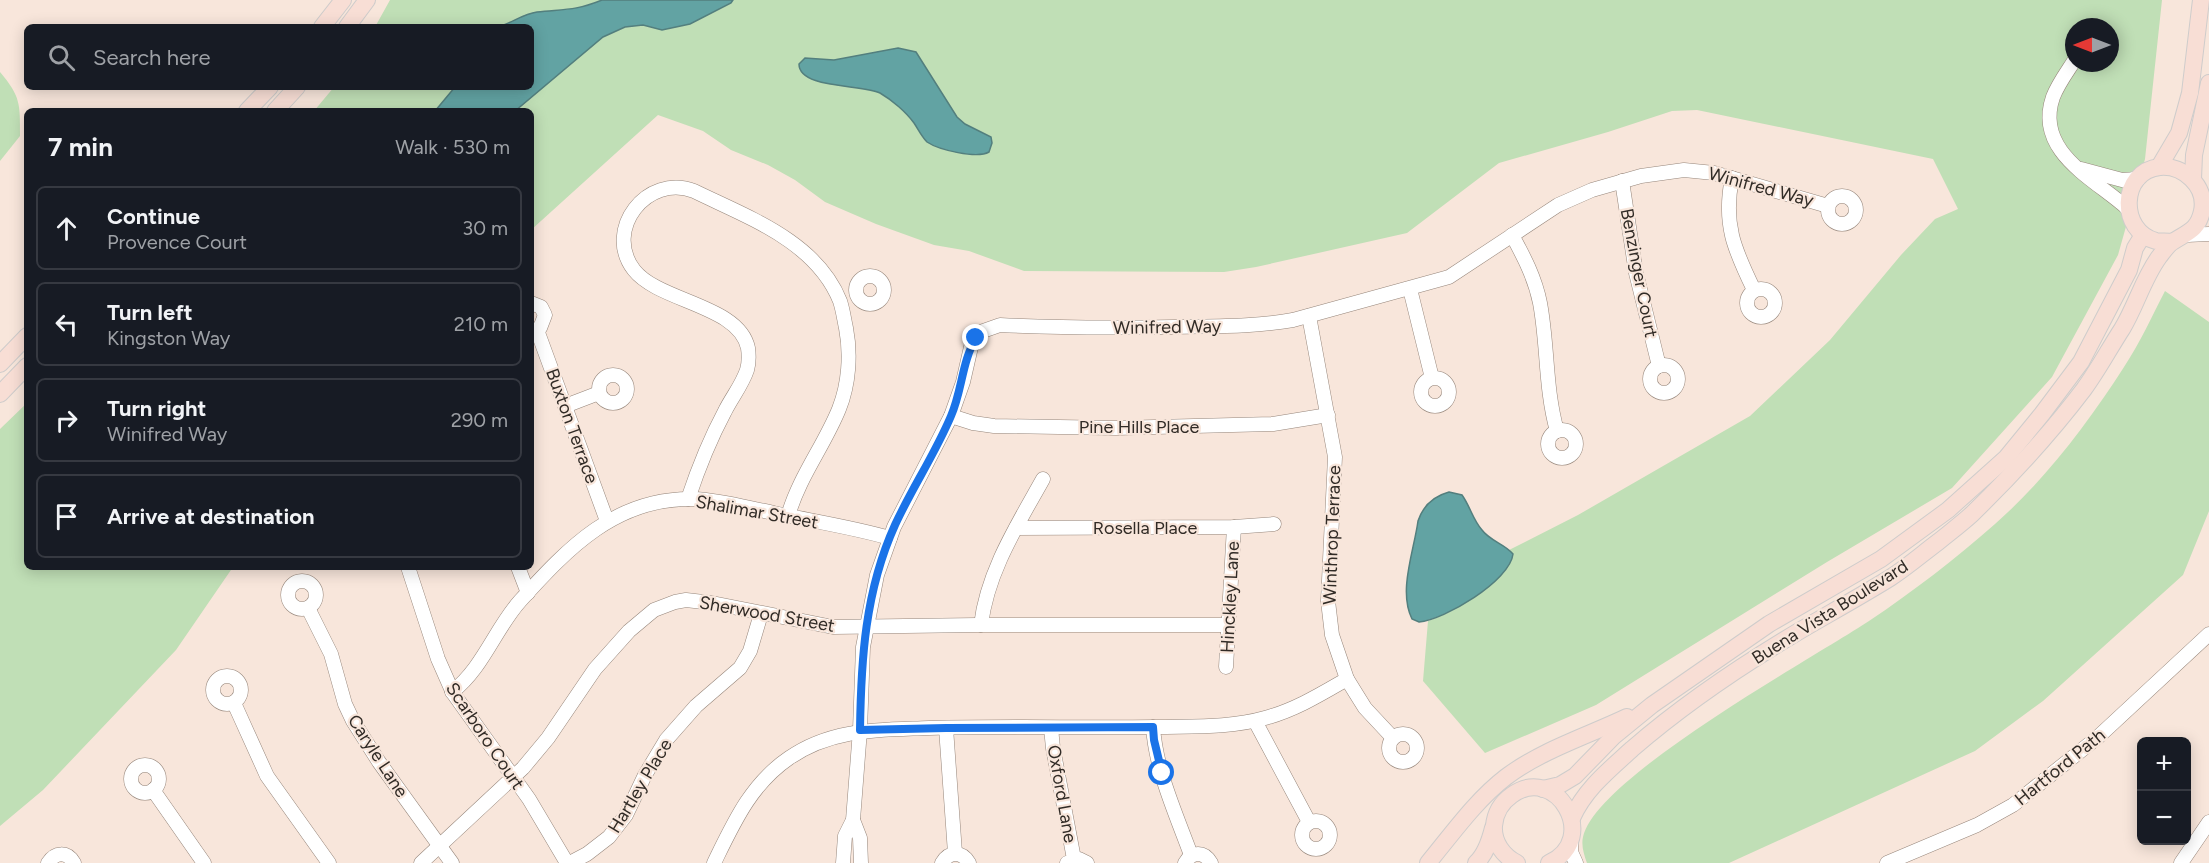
<!DOCTYPE html>
<meta charset="utf-8">
<style>
:root{--surface:#171b24;--page:#20242c;--text:#f1f3f6;--muted:#9ea1a6;--line:#363941}
body{margin:0;font-family:Figtree,sans-serif;background:var(--page);color:var(--text)}
.controls{position:absolute;right:18px;bottom:18px;display:grid;overflow:hidden;border-radius:9px;box-shadow:0 3px 15px #0003}
.controls button{width:54px;height:54px;display:grid;place-items:center;padding:0;border:0;border-bottom:2px solid var(--line);background:var(--surface);color:var(--text);font:30px sans-serif}
.compass{position:absolute;left:2065px;top:18px;width:54px;height:54px;border-radius:50%;background:var(--surface);box-shadow:0 3px 15px #0003;rotate:270deg}
.stop{position:absolute;width:18px;height:18px;margin:-14px;border:4px solid #1a73e8;border-radius:50%;background:#fff}
.stop.end{background:#1a73e8;border-color:#fff;box-shadow:0 2px 6px #0008}
.list{margin:0;padding:0;list-style:none}
h2{display:flex;justify-content:space-between;align-items:center;height:78px;margin:0;padding:0 24px;font-size:26px}
h2 small{font-size:20px;font-weight:400;color:var(--muted)}
.list li{display:grid;grid-template-columns:39px 1fr auto;gap:18px;align-items:center;box-sizing:border-box;height:84px;margin:0 12px 12px;padding:0 12px;border:2px solid var(--line);border-radius:9px}
.list b{display:block;font-size:22px;white-space:nowrap}
.list p{margin:0;font-size:20px;white-space:nowrap;color:var(--muted)}
.list em{font-size:20px;font-style:normal;color:var(--muted)}
.icon{flex:none;width:33px;height:33px;fill:none;stroke:currentColor;stroke-width:2;stroke-linecap:round;stroke-linejoin:round}
.map{position:relative;flex:none;width:2209px;height:863px;overflow:hidden}
.search{position:absolute;background:var(--surface);box-shadow:0 3px 15px #0003;left:24px;top:24px;width:510px;height:66px;display:flex;align-items:center;gap:15px;box-sizing:border-box;padding:0 21px;border-radius:9px;color:var(--muted);font-size:22px}
.panel{position:absolute;background:var(--surface);box-shadow:0 3px 15px #0003;left:24px;top:108px;width:510px;height:462px;border-radius:9px}
.map>svg:first-child{display:block}
.green{fill:#c0dfb6;fill-rule:evenodd}
.water{fill:#62a3a3;stroke:#537f7e;stroke-width:1.5}
.lines{fill:none;stroke-linecap:round;stroke-linejoin:round}
.minor-casing{stroke:#96867b;stroke-width:15}
.major-casing{stroke:#cecccb;stroke-width:18}
.minor{stroke:#fff;stroke-width:14}
.major{stroke:#f8ded5;stroke-width:16}
.route{stroke:#1a73e8;stroke-width:8}
.labels{text-anchor:middle;dominant-baseline:central;stroke-width:4.5;stroke-linejoin:round;paint-order:stroke}
.street-label{font-size:18px;fill:#312b26;stroke:#f8e6db}
</style>
<div class="map">
<svg width="2209" height="863" viewBox="0 0 2209 863">
<rect width="100%" height="100%" fill="#f8e6db"/>
<g class="green">
<path d="M390,0H2162L2145,159L2118,255L2052,377L1952,488L1827,562L1596,705L1485,753L1423,681L1428,621C1451,614 1510,580 1513,554L1509,550L1578,515L1750,416L1830,340L1901,255L1935,219L1958,209L1933,159L1697,110L1672,111L1608,132L1499,163L1407,233L1256,267L1224,272L1024,271L969,251L934,245L876,224L825,202L795,180L768,165L731,150L703,131L658,115L531,230V111H314L334,87H531V27H375ZM2074,27H2110V63H2074Z"/>
<path d="M0,72C21,97 20,104 20,136L0,161Z"/>
<path d="M2165,291L2209,322V511L2183,575L2043,701L1975,751L1729,863H1587C1584,855 1581,845 1583,837C1596,777 1813,658 1869,621C1914,591 1955,559 1995,524C2045,480 2088,423 2124,367C2140,343 2152,316 2165,291Z"/>
<path d="M27,403V567H233L176,650L43,790L0,826V429Z"/>
</g>
<g class="water">
<path d="M602,0H733L731,3L690,24L662,30L643,25L625,27L603,37L515,111H435L455,87H531V27H497C511,24 522,14 537,12C564,9 575,11 602,0Z"/>
<path d="M898,48L916,52L957,117L965,124L991,137L992,143L989,152C977,159 939,150 927,142C922,137 918,129 914,123C906,112 892,100 880,93C861,84 799,89 799,64L805,58L834,60Z"/>
<path d="M1449,492L1462,495C1470,506 1473,520 1482,530C1490,541 1505,544 1513,554C1510,581 1444,620 1419,622L1412,619C1398,591 1414,551 1418,521C1423,506 1434,496 1449,492Z"/>
</g>
<g class="lines">
<g class="minor-casing">
<g id="minor">
<path d="M2096,27V26"/>
<path d="M2074,61C2067,72 2058,84 2053,97C2034,152 2095,179 2127,208"/>
<path d="M2081,169L2122,180L2138,179"/>
<path d="M1732,178C1723,224 1734,249 1754,290"/>
<path d="M1622,181L1636,273L1659,366"/>
<circle cx="1842" cy="210" r="14"/>
<path d="M1512,235C1524,257 1535,278 1540,303C1548,346 1545,388 1557,431"/>
<path d="M2187,235L2209,234"/>
<circle cx="870" cy="290" r="14"/>
<circle cx="1761" cy="303" r="14"/>
<path d="M1410,289L1432,378"/>
<path d="M531,303L541,307L545,315L540,328L531,331"/>
<path d="M1309,316L1335,457L1328,601L1332,635L1347,679L1355,692L1365,708L1393,738"/>
<path d="M537,330L607,521"/>
<circle cx="1664" cy="379" r="14"/>
<circle cx="613" cy="389" r="14"/>
<circle cx="1435" cy="392" r="14"/>
<path d="M565,406L599,393"/>
<path d="M951,416L973,423L994,426L1116,428L1273,424L1328,415"/>
<circle cx="1562" cy="444" r="14"/>
<path d="M688,499C698,469 710,439 725,411C732,397 742,385 747,370C749,363 749,355 748,348C739,305 659,302 634,270C603,230 647,173 694,191C747,217 816,241 840,301C843,310 844,319 846,328C851,354 849,384 839,409C824,446 799,477 788,516"/>
<path d="M1016,528L1234,527L1274,524"/>
<path d="M408,567L438,659L453,693L529,799L567,863"/>
<path d="M518,567L528,593"/>
<circle cx="302" cy="595" r="14"/>
<path d="M308,608L331,654L345,704L353,721L379,762L452,863"/>
<path d="M981,625C987,572 1018,524 1043,479"/>
<path d="M1226,667L1234,527"/>
<circle cx="227" cy="690" r="14"/>
<path d="M452,692C483,668 495,629 520,601C568,548 616,497 694,499C720,500 748,508 774,513C812,521 852,527 890,538"/>
<path d="M234,703L267,776L329,863"/>
<path d="M1255,721L1309,822"/>
<path d="M1153,727C1156,771 1176,814 1191,855"/>
<path d="M946,728L955,853"/>
<path d="M1051,728L1053,748L1074,859"/>
<circle cx="1403" cy="748" r="14"/>
<circle cx="145" cy="779" r="14"/>
<path d="M153,790L204,863"/>
<path d="M853,820L860,838L861,863"/>
<circle cx="1316" cy="835" r="14"/>
<path d="M1571,839V852L1576,863"/>
<path d="M48,863C55,852 67,851 74,863"/>
<path d="M421,863L523,768L548,738L595,669L629,631L654,610L675,602L686,600L712,603L833,627L977,625H1227"/>
<path d="M570,863L587,854L609,837L626,815L645,775L666,740L696,706L740,668L750,651L761,614"/>
<path d="M714,863C734,822 751,784 789,758C832,728 880,730 929,728C1005,726 1081,728 1157,727C1193,726 1230,728 1265,718C1295,710 1321,694 1347,679"/>
<path d="M843,863L845,836L853,820L860,730L863,647L877,575L894,527L951,416L963,382L971,347L983,331L1000,325C1058,328 1116,328 1174,327C1214,326 1254,327 1293,320L1449,277L1558,205L1592,190L1641,176L1684,170L1714,173L1828,206"/>
<path d="M942,863C949,851 962,851 969,863"/>
<path d="M1067,863L1079,859L1087,863"/>
<path d="M1185,863C1192,851 1204,851 1211,863"/>
<path d="M1887,863L1977,825L2013,805L2098,737L2209,634"/>
<path d="M2181,863L2209,822"/>
</g>
</g>
<g class="major-casing">
<g id="major">
<path d="M322,27L343,0"/>
<path d="M347,27L367,0"/>
<path d="M247,111L270,87"/>
<path d="M275,111L297,87"/>
<path d="M2159,167L2179,133L2190,93L2201,0"/>
<path d="M2193,179L2194,155L2209,83"/>
<path d="M0,364L27,336"/>
<path d="M0,394L27,366"/>
<path d="M1543,789L1560,785L1575,776L1614,736L1652,705L1769,624L1881,559L1948,510L2006,458L2042,414L2081,362L2129,270L2135,248L2143,235"/>
<path d="M1572,818C1585,789 1609,770 1632,749C1684,704 1742,665 1801,630C1830,613 1861,596 1890,578C1907,567 1922,554 1938,542C1949,533 1961,524 1972,514C2012,475 2050,434 2084,389C2098,370 2109,349 2122,329C2136,306 2143,279 2159,257C2163,252 2168,244 2174,241C2188,232 2198,230 2202,211C2207,186 2183,165 2160,167C2119,171 2119,232 2156,241C2161,242 2167,241 2172,242"/>
<path d="M1428,863C1452,834 1476,800 1506,777C1542,750 1587,736 1627,717"/>
<path d="M1476,863C1486,854 1490,840 1493,828"/>
<path d="M1517,863C1503,856 1493,842 1494,826C1495,813 1502,802 1512,795C1556,763 1601,839 1549,863"/>
</g>
</g>
<use href="#minor" class="minor"/>
<use href="#major" class="major"/>
</g>
<g class="lines">
<path class="route" d="M976,338C962,361 962,391 951,416C935,454 912,488 895,525C865,591 861,660 860,730L946,728L1153,727L1154,740L1162,773"/>
</g>
<g class="labels">
<g class="street-label">
<text transform="translate(1761 187) rotate(15)">Winifred Way</text>
<text transform="translate(1639 273) rotate(79)">Benzinger Court</text>
<text transform="translate(1167 327) rotate(-1)">Winifred Way</text>
<text transform="translate(572 426) rotate(70)">Buxton Terrace</text>
<text x="1139" y="427">Pine Hills Place</text>
<text transform="translate(757 512) rotate(10)">Shalimar Street</text>
<text x="1145" y="528">Rosella Place</text>
<text transform="translate(1332 535) rotate(-88)">Winthrop Terrace</text>
<text transform="translate(1230 597) rotate(-87)">Hinckley Lane</text>
<text transform="translate(1830 612) rotate(-32)">Buena Vista Boulevard</text>
<text transform="translate(767 614) rotate(10)">Sherwood Street</text>
<text transform="translate(485 736) rotate(56)">Scarboro Court</text>
<text transform="translate(378 756) rotate(57)">Caryle Lane</text>
<text transform="translate(2060 767) rotate(-39)">Hartford Path</text>
<text transform="translate(640 786) rotate(-59)">Hartley Place</text>
<text transform="translate(1062 794) rotate(80)">Oxford Lane</text>
</g>
</g>
</svg>
<div class="controls">
<button>+</button>
<button>−</button>
</div>
<svg class="compass" viewBox="-18 -18 36 36"><path d="M0-13l5 13h-10z" fill="#e53935"/><path d="M0 13l5-13h-10z" fill="#9ea1a6"/></svg>
<div class="stop" style="left:1162px;top:773px"></div>
<div class="stop end" style="left:976px;top:338px"></div>
<div class="search"><svg class="icon" aria-label="search" viewBox="0 0 24 24"><circle cx="10" cy="10" r="6"/><path d="M15 15l6 6"/></svg>Search here</div>
<section class="panel">
<h2>7 min<small>Walk · 530 m</small></h2>
<ul class="list">
<li><svg class="icon" aria-label="ahead" viewBox="0 0 24 24"><path d="M12 20V5M6 11l6-6 6 6"/></svg><div><b>Continue</b><p>Provence Court</p></div><em>30 m</em></li>
<li><svg class="icon" aria-label="left" viewBox="0 0 24 24"><path d="M17 20v-9H6M10 6l-5 5 5 5"/></svg><div><b>Turn left</b><p>Kingston Way</p></div><em>210 m</em></li>
<li><svg class="icon" aria-label="right" viewBox="0 0 24 24"><path d="M7 20v-9h11M14 6l5 5-5 5"/></svg><div><b>Turn right</b><p>Winifred Way</p></div><em>290 m</em></li>
<li><svg class="icon" aria-label="arrive" viewBox="0 0 24 24"><path d="M6 21V4h12l-3 4 3 4H6"/></svg><div><b>Arrive at destination</b></div></li>
</ul>
</section>
</div>
